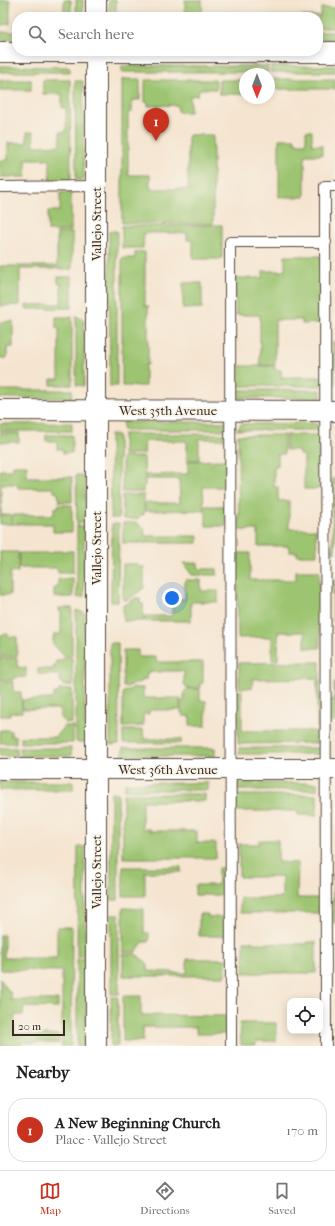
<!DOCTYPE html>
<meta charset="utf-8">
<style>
:root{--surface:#fff;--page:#f2f2f2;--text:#202124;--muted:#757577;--line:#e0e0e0;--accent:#c8321e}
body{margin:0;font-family:"IM FELL French Canon",serif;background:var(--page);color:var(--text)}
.controls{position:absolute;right:12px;bottom:12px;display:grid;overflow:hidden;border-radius:8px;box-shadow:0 2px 10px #0003}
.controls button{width:36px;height:36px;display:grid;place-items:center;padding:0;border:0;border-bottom:1px solid var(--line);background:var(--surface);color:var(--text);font:20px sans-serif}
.compass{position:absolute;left:239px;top:68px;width:36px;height:36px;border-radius:50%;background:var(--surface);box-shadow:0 2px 10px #0003;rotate:180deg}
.scale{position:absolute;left:12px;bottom:10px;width:53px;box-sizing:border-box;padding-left:4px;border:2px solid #3b2a1e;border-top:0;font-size:11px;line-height:14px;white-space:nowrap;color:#3b2a1e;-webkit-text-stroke:3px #f7f3e8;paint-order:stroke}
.you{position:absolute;left:172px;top:598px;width:14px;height:14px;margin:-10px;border:3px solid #fff;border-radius:50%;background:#1a73e8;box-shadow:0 0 0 6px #1a73e833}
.badge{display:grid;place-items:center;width:26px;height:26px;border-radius:50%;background:var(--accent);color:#fff;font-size:13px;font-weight:700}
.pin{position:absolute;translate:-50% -33px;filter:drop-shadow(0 1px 2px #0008)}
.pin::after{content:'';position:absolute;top:21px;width:14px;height:12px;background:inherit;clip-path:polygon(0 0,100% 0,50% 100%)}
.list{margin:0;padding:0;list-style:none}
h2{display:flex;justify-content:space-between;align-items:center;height:52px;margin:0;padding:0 16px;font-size:17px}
h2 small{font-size:13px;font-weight:400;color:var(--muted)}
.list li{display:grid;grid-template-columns:26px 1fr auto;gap:12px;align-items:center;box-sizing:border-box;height:64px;margin:0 8px 8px;padding:0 8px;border:1px solid var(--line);border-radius:16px}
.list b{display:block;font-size:15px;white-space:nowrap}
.list p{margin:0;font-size:13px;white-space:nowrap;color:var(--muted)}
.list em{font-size:13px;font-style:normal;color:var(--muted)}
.icon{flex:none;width:22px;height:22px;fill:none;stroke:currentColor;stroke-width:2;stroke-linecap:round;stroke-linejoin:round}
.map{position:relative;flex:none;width:335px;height:1046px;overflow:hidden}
.search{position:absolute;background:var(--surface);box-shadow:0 2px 10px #0003;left:12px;right:12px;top:12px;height:44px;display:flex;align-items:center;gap:10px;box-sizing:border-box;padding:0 14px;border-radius:16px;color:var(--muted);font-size:15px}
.sheet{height:124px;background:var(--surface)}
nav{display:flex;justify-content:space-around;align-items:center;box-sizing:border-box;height:56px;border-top:1px solid var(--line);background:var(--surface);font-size:11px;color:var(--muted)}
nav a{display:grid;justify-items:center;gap:2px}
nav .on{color:var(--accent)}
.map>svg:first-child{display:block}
.green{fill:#9dc571;stroke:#6c7848}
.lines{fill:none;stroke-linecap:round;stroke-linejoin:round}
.lane-casing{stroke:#574639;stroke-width:12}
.street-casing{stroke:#574639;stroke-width:22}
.lane{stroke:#fff;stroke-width:10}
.street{stroke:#fff;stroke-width:20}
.labels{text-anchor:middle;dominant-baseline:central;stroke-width:3;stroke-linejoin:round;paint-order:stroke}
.street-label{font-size:13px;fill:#3b2a1e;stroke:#f7f3e8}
</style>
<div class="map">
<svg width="335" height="1046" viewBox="0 0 335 1046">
<rect width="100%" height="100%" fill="#f7f3e8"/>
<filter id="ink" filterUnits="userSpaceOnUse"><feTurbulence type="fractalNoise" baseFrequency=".025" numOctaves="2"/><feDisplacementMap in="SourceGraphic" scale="8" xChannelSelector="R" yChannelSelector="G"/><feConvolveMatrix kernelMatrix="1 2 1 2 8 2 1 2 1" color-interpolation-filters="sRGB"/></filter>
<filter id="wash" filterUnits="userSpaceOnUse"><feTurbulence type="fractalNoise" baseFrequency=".012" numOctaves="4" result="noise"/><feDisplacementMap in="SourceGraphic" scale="16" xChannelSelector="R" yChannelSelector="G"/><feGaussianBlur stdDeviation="0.9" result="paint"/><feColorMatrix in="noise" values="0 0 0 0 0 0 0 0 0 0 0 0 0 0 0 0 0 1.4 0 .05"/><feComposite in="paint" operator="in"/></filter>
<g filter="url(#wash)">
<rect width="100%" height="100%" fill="#f5e5d0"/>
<g class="green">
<path d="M0,0H10V24L0,25Z"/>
<rect x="64" y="0" width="7" height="17"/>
<rect x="76" y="0" width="7" height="17"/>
<rect x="109" y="0" width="7" height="17"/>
<rect x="185" y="0" width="17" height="17"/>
<path d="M321,8H335V28H318V17H250L321,16Z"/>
<rect x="0" y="32" width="17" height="8"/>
<rect x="318" y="32" width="17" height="7"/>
<path d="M0,66L70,67V72H0Z"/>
<rect x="122" y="66" width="146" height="6"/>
<rect x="271" y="66" width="64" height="6"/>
<path d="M122,79H140V100H132V112L128,113V175H150V189H188V135H213V224L122,223Z"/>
<rect x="270" y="79" width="65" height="10"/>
<rect x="0" y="80" width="31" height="10"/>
<path d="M43,80H70L71,181H50V159H26V177H0V160H8V143H27V132H33L34,146L60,145V132H66V108H62V94H43Z"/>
<path d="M145,80H216V89H199L198,95L190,96V112H178L177,105L148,106V102H145Z"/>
<rect x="219" y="80" width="26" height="14"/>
<path d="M75,81H83L84,180H76Z"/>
<path d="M306,131H312V145H322V155H305V197H279V139H295V143H306Z"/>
<path d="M71,192V231H48V211H60V193Z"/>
<path d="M222,225V259H193V240H187V233H144L143,248H122V226Z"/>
<path d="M109,231H117V386H110Z"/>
<rect x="57" y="233" width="15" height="36"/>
<path d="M135,252H145V306H148V365H145V386H122V258H135Z"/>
<path d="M285,256H321V323L302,324V320H275V365H260V315H236L235,278H263V271H285Z"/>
<path d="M0,266H55V269H20V305L0,306Z"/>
<path d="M58,277H72V308L26,309V305L61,304V284L58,283Z"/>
<path d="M183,283H202V308L183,309Z"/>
<path d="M76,316L84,320V386L76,385Z"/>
<path d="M56,317H72V385H51V379H59V328H56Z"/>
<path d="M13,321V347H7V358H0V322Z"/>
<rect x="333" y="342" width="2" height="43"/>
<path d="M236,366H275V370H281V377H321V386H236Z"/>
<rect x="0" y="390" width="72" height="8"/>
<rect x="236" y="390" width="85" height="8"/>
<rect x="123" y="422" width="102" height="8"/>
<path d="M72,423V431H0V424Z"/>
<path d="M316,423L319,430H237L241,424Z"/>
<rect x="0" y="433" width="19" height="9"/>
<path d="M123,434H224V439H199V460H187V441H145L144,454H123Z"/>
<path d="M46,435H72V453H63V449H57V441H46Z"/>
<path d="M118,435L119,518H111L110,435Z"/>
<path d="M284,435V454H278V466H274V487H278V501H289V529H316L317,555H297V552H289V546H258V530H239L238,435Z"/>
<path d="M286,435H319V489H304V455H299L298,450H286Z"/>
<path d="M122,457H144L145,485L143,486V492H122Z"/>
<path d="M226,460L227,487H203L204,510L145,511V503H180L179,479H145V475L188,474V461Z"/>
<path d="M13,465H27V477H72V502H59L58,493L54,492V488H18L17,484H1V515H11V524H0V470H13Z"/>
<path d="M76,475H85V523H77Z"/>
<path d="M332,479H335V553H333Z"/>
<path d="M122,495H144V515H141L137,519H123Z"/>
<path d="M58,505H72V532H53V524H12V515H54V508H58Z"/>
<path d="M205,506H225L226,526H206V511H205Z"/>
<path d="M123,523H137L144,528L145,536H198V543H123Z"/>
<path d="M112,524H119L118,602H111Z"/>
<rect x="77" y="526" width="7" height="71"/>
<path d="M53,551H73V573H58L57,568H19V553H53Z"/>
<path d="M0,552H18V572H10V595H0Z"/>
<path d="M237,553H250V580H296V571H319L320,648H305V632H278V660H272V637L238,638Z"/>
<path d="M183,563H198L199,569H217V575H192Z"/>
<path d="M123,564H136L140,567H144V588L127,600H123Z"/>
<path d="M73,578V597H54V588H58V579Z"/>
<rect x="333" y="579" width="2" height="42"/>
<path d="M185,580H201V591H218V602H191V621H145L144,616H172V599H185Z"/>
<path d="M135,598H140V603L143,604L144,621H123V605L127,604Z"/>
<path d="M59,608H72V656H64L53,644V637H54V634H61V611H59Z"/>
<path d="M76,610L85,613V742H76Z"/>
<path d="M8,634L9,637H17V656H0V635Z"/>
<path d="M110,643H118L119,744L110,745Z"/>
<path d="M123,650H138V657H156V662H203V683H200V688H187L184,684V671H162V672H147V679H143V681L126,687H123Z"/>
<path d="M0,658H17V667L26,668V677L13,678V680H0Z"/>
<path d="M64,658H72L73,685L64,686L60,681V676L59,675L38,674V669H54V666L56,665V661H60Z"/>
<path d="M320,662V728H317V678L253,679L252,688H239V663Z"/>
<path d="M0,682H13V692H21L22,712L10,713L9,716H0Z"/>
<path d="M334,682H335V722H329V700H334Z"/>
<path d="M133,688H143V698H180V710H149V714H143V726L123,727V692Z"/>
<path d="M72,689V723H66L60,718L59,709H23L22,700L53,699L54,693H59V690Z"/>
<path d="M188,689H200V700L206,701V726H190V716H183V713H181V701L184,700V692Z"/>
<path d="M238,691H242V731H320V743L238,744Z"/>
<path d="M64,726H73V743H21V737H55Z"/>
<path d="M0,730H9L11,731V736H16V743H0Z"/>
<path d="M123,730H143L144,739H181V743H123Z"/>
<rect x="0" y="748" width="17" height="8"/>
<rect x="20" y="748" width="51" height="8"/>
<rect x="123" y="748" width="92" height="8"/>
<rect x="239" y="748" width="80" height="6"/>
<rect x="0" y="782" width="73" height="8"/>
<rect x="125" y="783" width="83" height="7"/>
<rect x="236" y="783" width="81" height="7"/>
<rect x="111" y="793" width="7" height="107"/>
<path d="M123,794H205V801H142V829H150V831H197V843H216V858H123Z"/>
<path d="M236,795H317V815H298V811H236Z"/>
<path d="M259,840H278V862L298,863L297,898H319V913H240V898H282V877H239V844H259Z"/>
<path d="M78,847H85V956H77Z"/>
<path d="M123,867H181V872H145V896H123Z"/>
<path d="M218,868H226V895H195V885H218Z"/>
<rect x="333" y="875" width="2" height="48"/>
<path d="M123,908L144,909V933H149V942H143L136,952H123Z"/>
<path d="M199,914H208V917H226V936H199Z"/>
<rect x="111" y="915" width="8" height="79"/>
<path d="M57,927H72L71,1046H62V971L0,970V935H4V958H57Z"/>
<path d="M244,941H252V943L307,944V942H316V973H244Z"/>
<path d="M123,954H136L148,964V971L172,972V973H187V959H226V976H123Z"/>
<rect x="77" y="959" width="9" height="87"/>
<path d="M0,979L11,994V1000H58V1008L24,1007L23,1015H15L14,1034L59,1035V1043L22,1042L21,1046H0Z"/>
<path d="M123,996H141V1015L226,1016V1034H196V1027H143V1041H123Z"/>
<rect x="111" y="997" width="7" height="49"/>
<path d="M240,1023H276V1041H256V1045H241Z"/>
</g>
</g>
<g filter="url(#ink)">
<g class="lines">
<g class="lane-casing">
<g id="lane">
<path d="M0,187L96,186"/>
<path d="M231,1046L230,242H326"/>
<path d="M326,1046L325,186H335"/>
</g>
</g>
<g class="street-casing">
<g id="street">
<path d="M96,17V0"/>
<path d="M96,51V1046"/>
<path d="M0,52H335"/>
<path d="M0,410L335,411"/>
<path d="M0,769H335"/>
</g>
</g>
<use href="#lane" class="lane"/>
<use href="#street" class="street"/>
</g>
</g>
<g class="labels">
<g class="street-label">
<text transform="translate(96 224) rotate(-90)">Vallejo Street</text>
<text x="168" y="410">West 35th Avenue</text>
<text transform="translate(96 548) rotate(-90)">Vallejo Street</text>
<text x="168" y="769">West 36th Avenue</text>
<text transform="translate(96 872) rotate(-90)">Vallejo Street</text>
</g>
</g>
</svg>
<div class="controls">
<button><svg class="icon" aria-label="locate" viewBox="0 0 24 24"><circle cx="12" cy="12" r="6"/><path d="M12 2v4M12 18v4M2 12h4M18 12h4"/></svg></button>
</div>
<svg class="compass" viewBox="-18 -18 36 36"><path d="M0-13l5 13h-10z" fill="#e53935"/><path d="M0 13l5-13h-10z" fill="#757577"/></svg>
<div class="scale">20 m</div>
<div class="you"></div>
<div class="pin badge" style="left:156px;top:141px">1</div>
<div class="search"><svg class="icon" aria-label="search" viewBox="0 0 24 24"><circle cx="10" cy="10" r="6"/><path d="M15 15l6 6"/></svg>Search here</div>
</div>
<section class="sheet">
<h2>Nearby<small></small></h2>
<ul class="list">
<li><span class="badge">1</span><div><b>A New Beginning Church</b><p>Place · Vallejo Street</p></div><em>170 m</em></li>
</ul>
</section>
<nav>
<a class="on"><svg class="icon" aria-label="map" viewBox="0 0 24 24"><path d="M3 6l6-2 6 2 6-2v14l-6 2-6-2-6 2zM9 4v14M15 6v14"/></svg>Map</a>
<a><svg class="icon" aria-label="directions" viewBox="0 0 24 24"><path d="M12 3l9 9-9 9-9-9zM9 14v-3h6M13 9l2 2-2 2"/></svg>Directions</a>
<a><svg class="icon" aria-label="saved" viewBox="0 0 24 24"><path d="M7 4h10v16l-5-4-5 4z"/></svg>Saved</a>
</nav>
